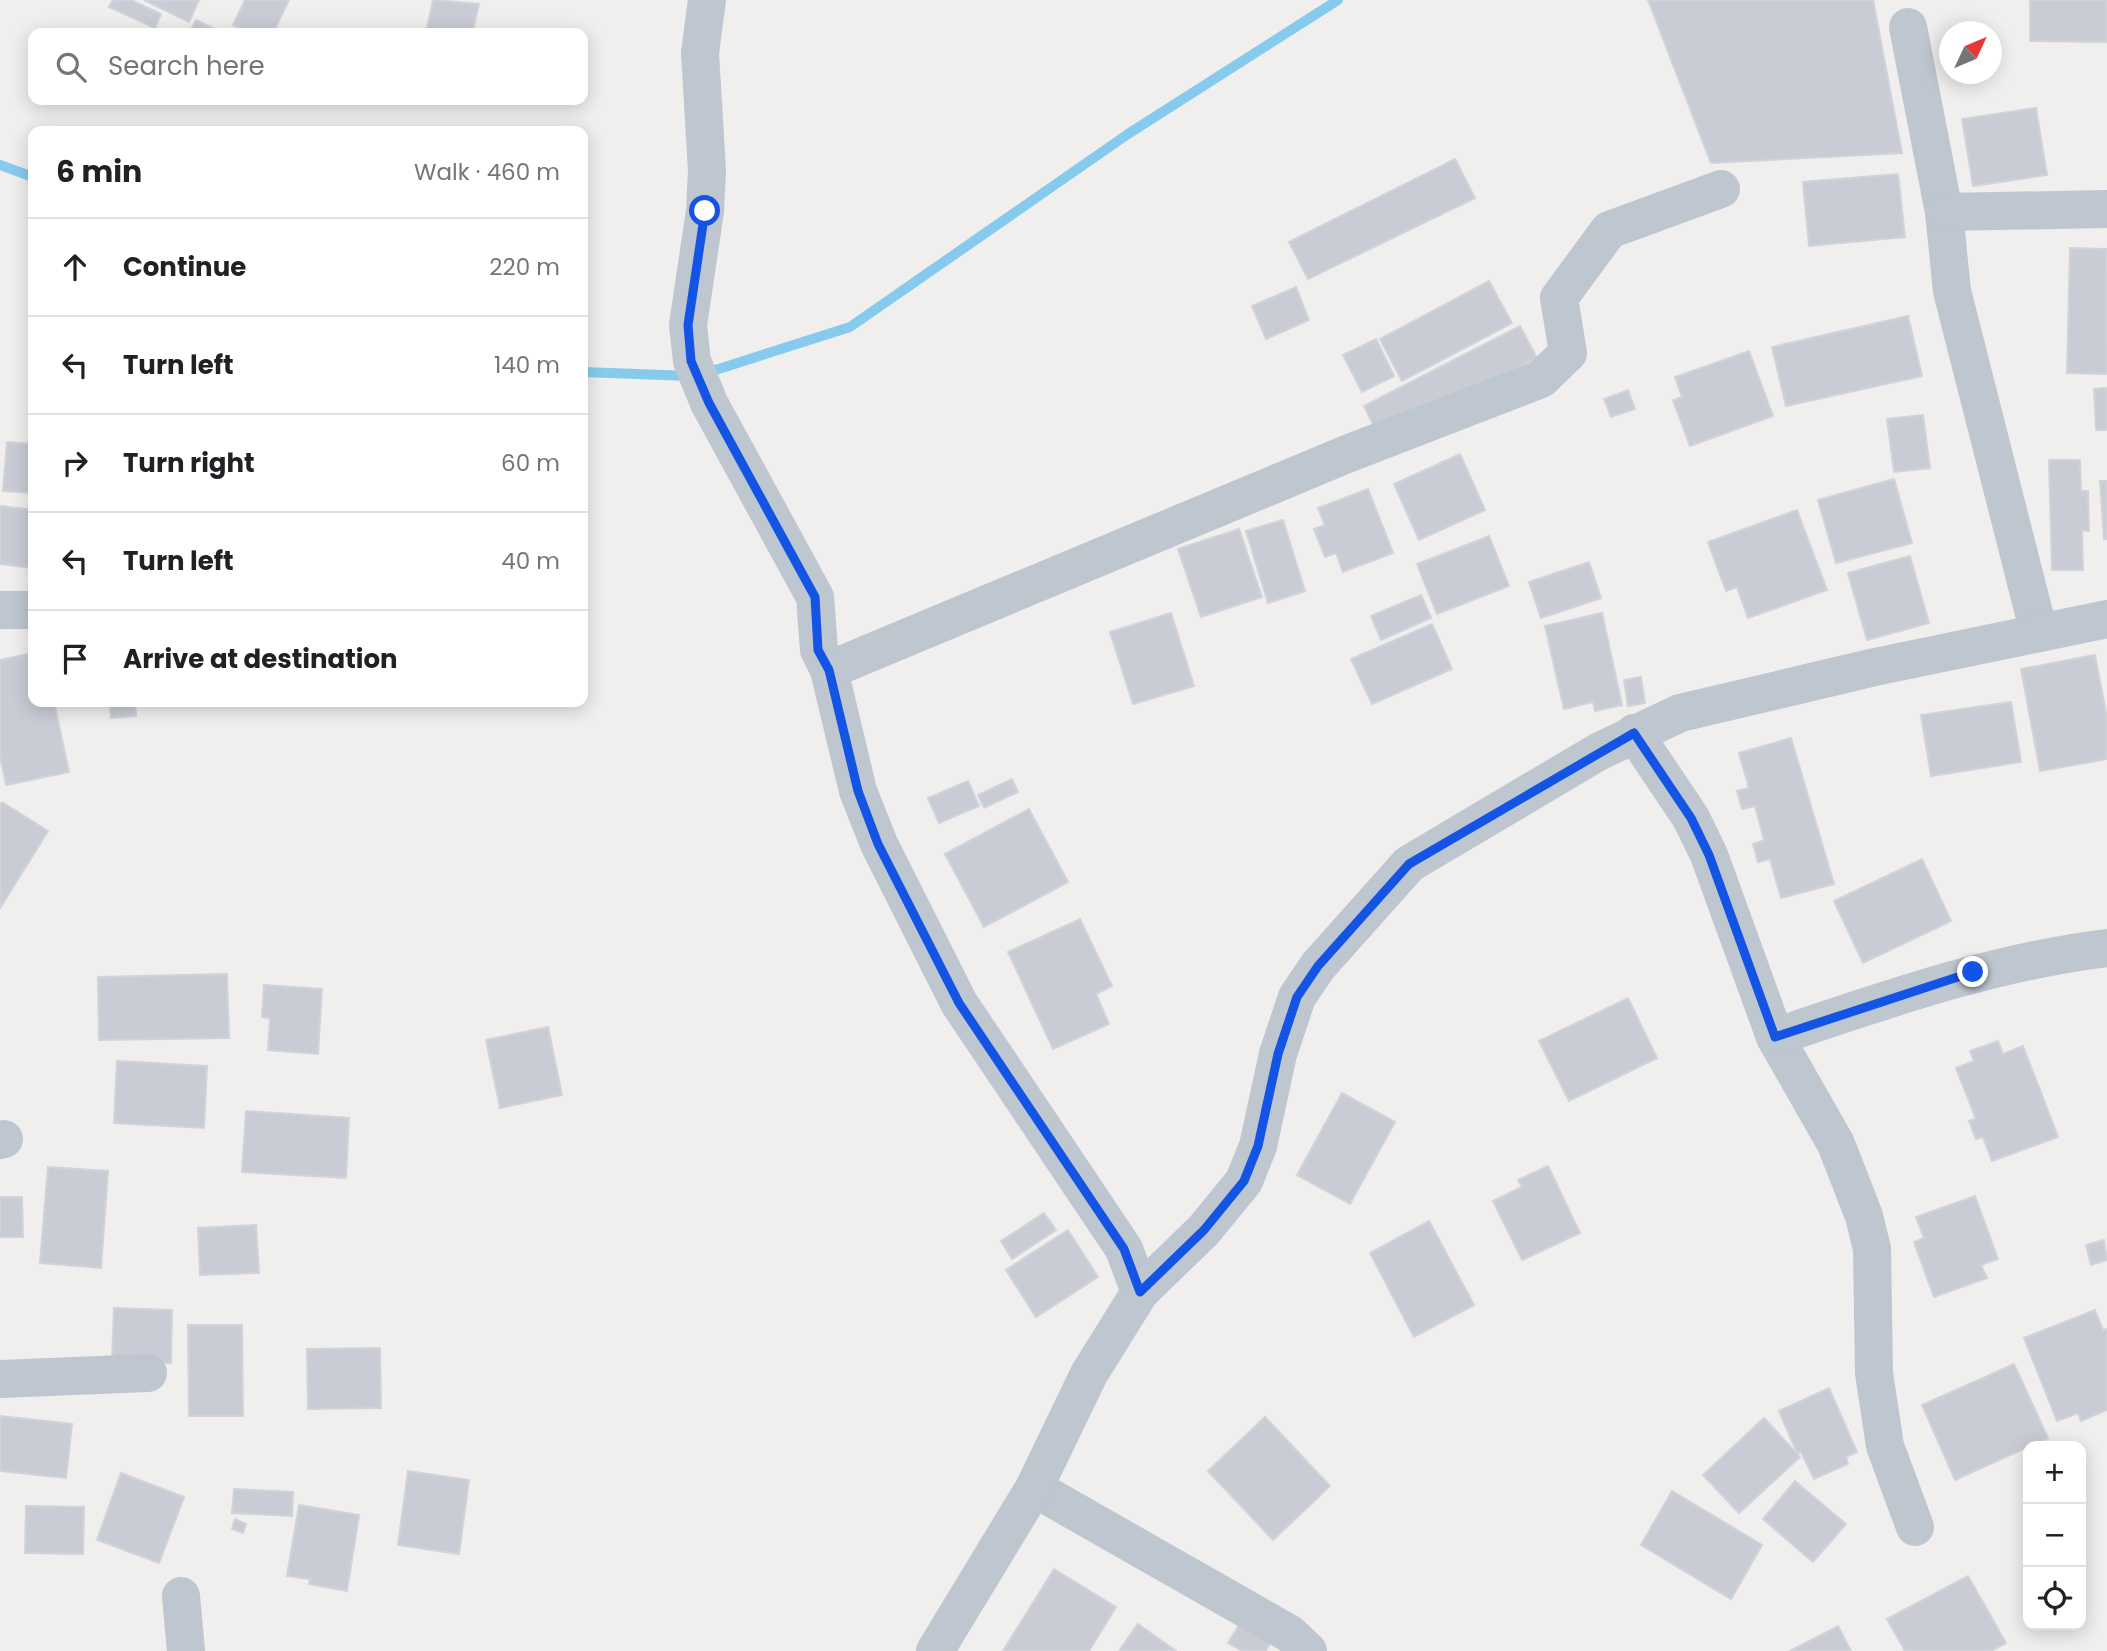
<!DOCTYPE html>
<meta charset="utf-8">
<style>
:root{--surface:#fff;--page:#f2f2f2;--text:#202124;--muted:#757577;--line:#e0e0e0}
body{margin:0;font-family:Poppins,sans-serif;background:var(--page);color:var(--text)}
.controls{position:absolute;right:21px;bottom:21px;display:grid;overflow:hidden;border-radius:14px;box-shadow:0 4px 18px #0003}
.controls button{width:63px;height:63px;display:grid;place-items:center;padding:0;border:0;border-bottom:2px solid var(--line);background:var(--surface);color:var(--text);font:35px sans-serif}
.compass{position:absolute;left:1939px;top:21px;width:63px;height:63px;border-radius:50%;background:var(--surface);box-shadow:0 4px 18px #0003;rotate:46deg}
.stop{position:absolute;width:21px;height:21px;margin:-16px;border:5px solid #1454e4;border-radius:50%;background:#fff}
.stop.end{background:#1454e4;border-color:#fff;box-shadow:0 2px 7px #0008}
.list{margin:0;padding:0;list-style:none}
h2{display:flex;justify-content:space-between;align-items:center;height:91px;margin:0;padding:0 28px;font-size:30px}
h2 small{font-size:23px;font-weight:400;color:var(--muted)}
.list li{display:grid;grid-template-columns:46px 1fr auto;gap:21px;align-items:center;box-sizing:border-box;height:98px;padding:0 28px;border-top:2px solid var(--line)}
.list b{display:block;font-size:26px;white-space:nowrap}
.list em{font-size:23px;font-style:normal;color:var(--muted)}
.icon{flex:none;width:38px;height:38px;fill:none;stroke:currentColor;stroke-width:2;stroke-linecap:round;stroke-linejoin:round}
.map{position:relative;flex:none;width:2107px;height:1651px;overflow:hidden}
.search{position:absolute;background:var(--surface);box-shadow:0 4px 18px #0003;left:28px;top:28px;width:560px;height:77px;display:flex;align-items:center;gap:18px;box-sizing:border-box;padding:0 24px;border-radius:14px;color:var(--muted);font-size:26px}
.panel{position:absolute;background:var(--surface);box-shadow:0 4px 18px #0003;left:28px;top:126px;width:560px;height:581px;border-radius:14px}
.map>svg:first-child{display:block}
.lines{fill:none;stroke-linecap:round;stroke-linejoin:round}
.stream{stroke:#86cbee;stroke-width:10}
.building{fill:#c9ccd4;stroke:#d1d3da;stroke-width:2}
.minor{stroke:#bec6d0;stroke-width:38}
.route{stroke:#1454e4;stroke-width:9}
</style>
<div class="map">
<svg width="2107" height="1651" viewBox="0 0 2107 1651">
<rect width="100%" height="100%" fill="#f1eeee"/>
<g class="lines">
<g class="stream">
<path d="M0,165L33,177"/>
<path d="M583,372L690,376"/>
<path d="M706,373L850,327L1128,134L1338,0"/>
</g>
</g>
<g class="building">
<path d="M113,0H131L161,14L155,28L109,7Z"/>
<path d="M144,0H199L189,22Z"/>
<path d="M245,0H289L273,33H250L233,25Z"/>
<path d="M433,0L479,4L472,33H426Z"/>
<path d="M1648,0H1873L1902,153L1711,163Z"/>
<path d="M2030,0H2107V42L2030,41Z"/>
<path d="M196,20L222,33H189Z"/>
<path d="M2036,108L2047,175L1973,186L1962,119Z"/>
<path d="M1455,159L1475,198L1308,279L1289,242Z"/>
<path d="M1898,174L1905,237L1809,246L1803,182Z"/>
<path d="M2070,248L2106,249L2107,374L2067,373Z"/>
<path d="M1489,281L1512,323L1402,381L1380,339Z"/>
<path d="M1296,287L1309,320L1266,339L1252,306Z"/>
<path d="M1908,316L1922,376L1786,406L1772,347Z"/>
<path d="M1520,326L1537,358L1380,439L1364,406Z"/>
<path d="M1376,339L1394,376L1362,392L1343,355Z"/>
<path d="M1749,351L1773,416L1690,446L1673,400L1682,397L1675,377Z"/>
<path d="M2107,388V430H2096L2094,389Z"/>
<path d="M1628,390L1635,409L1611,417L1604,399Z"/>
<path d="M1923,415L1930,468L1894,472L1887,419Z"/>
<path d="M7,442L33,444V493L3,491Z"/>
<path d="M1460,454L1485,510L1419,540L1394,484Z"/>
<path d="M2049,460H2080L2081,491H2088L2089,531L2082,530L2083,570H2052Z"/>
<path d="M1894,479L1912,543L1836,563L1818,500Z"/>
<path d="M2100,481H2107V539H2104Z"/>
<path d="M1368,489L1393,553L1343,572L1336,553L1325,557L1314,529L1325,525L1318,508Z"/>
<path d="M0,506L33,510V568L0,564Z"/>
<path d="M1797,510L1827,590L1748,618L1737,587L1726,591L1708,542Z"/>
<path d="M1283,520L1305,591L1268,603L1246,531Z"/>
<path d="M1239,529L1262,597L1201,617L1178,549Z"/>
<path d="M1489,536L1509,586L1437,614L1417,564Z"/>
<path d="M1910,556L1929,623L1867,640L1848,573Z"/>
<path d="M1589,562L1601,598L1541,618L1529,582Z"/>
<path d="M1421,595L1431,618L1381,640L1371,616Z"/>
<path d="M1171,613L1194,686L1133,704L1110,632Z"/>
<path d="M1602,613L1622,705L1595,711L1593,702L1564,709L1545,626Z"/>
<path d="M1432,624L1452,669L1372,704L1351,659Z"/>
<path d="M33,653V702H54L69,772L6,785L0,756V660Z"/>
<path d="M2095,655L2107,718V759L2040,771L2021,669Z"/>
<path d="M1641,677L1645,703L1628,706L1624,680Z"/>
<path d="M72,702H135L136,716L111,718L110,703L72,705Z"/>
<path d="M2011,702L2021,762L1931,776L1921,715Z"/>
<path d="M1791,738L1834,884L1781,898L1770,859L1758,862L1753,844L1764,840L1755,806L1742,809L1737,791L1749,788L1739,753Z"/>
<path d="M1012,779L1018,792L984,808L978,795Z"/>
<path d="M968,781L979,806L939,823L928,798Z"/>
<path d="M2,802L48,831L0,908V805Z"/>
<path d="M1029,809L1068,882L984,927L945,854Z"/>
<path d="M1922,859L1951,921L1863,963L1834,901Z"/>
<path d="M1080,919L1112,986L1096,994L1109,1024L1053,1049L1008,952Z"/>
<path d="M227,974L229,1038L99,1040L98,977Z"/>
<path d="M264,985L322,989L318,1054L268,1050L270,1018L262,1017Z"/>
<path d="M1628,998L1657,1058L1569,1101L1539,1041Z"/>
<path d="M548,1027L562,1095L500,1108L486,1040Z"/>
<path d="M1998,1041L2003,1054L2023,1046L2058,1137L1992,1161L1983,1137L1976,1139L1969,1121L1976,1119L1956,1068L1974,1061L1970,1051Z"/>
<path d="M117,1061L207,1066L204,1128L114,1123Z"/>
<path d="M1342,1093L1395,1122L1350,1204L1297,1175Z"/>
<path d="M246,1111L349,1118L346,1178L242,1172Z"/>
<path d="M1548,1166L1580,1233L1522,1260L1493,1201L1522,1187L1518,1180Z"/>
<path d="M48,1167L108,1171L101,1268L40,1263Z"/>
<path d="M1975,1196L1998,1259L1981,1265L1987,1278L1934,1297L1914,1242L1924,1238L1916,1217Z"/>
<path d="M0,1197H22L23,1237H0Z"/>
<path d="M1044,1213L1056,1230L1012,1259L1001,1241Z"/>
<path d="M1429,1221L1474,1305L1414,1337L1370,1253Z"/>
<path d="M256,1225L259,1273L200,1275L198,1228Z"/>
<path d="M1068,1230L1098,1277L1036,1317L1006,1270Z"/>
<path d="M2104,1240L2107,1260L2091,1265L2086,1245Z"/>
<path d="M114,1308L172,1310L171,1363L112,1361Z"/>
<path d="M2095,1310L2103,1330L2107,1329V1410L2081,1421L2078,1413L2057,1421L2024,1338Z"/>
<path d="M188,1325H242L243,1416H189Z"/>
<path d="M380,1348L381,1408L308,1409L307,1349Z"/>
<path d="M2014,1364L2048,1438L1955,1480L1922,1405Z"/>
<path d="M1829,1388L1857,1452L1846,1457L1848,1464L1814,1479L1801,1452L1797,1453L1779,1411Z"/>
<path d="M0,1416L72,1424L66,1478L0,1471Z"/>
<path d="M1265,1417L1330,1486L1273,1540L1208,1471Z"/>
<path d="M1764,1418L1800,1457L1739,1513L1703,1475Z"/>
<path d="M408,1471L469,1480L459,1554L398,1545Z"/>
<path d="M121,1473L184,1497L159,1563L97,1540Z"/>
<path d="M1795,1481L1846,1524L1813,1562L1763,1519Z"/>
<path d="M234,1489L293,1492L292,1516L232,1513Z"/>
<path d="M1672,1491L1762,1545L1731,1599L1641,1545Z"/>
<path d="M299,1505L359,1515L347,1591L309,1584L310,1579L287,1576Z"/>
<path d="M26,1506L84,1507L83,1554L25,1553Z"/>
<path d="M235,1519L246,1524L243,1533L232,1529Z"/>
<path d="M1054,1569L1116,1607L1089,1651H1003Z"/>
<path d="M1968,1576L2006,1643L1991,1651H1905L1887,1619Z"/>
<path d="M1241,1622L1271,1641L1266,1651H1242L1228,1643Z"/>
<path d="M1138,1624L1176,1651H1119Z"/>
<path d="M1838,1626L1851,1651H1790Z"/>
</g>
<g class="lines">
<g class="minor">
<path d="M707,0L700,53L707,171L705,211L688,325L692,361L709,403L815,597L819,650L829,670L858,791L879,844L959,1003L1124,1249L1140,1292"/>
<path d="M1908,27L1944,212L1952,291L2039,633"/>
<path d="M1944,212L2107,209"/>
<path d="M0,610H33"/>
<path d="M829,670L1347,454L1541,379L1568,353L1559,298L1609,230L1721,189"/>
<path d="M1634,733L1691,818L1709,855L1775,1037L1836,1144L1864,1216L1872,1249L1874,1373L1885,1446L1915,1527"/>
<path d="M1775,1037C1885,1000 1992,962 2107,948"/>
<path d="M0,1140L4,1139"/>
<path d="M0,1379L148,1373"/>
<path d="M1034,1488L1290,1634L1308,1651"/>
<path d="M181,1596L186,1651"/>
<path d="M935,1651L1034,1488L1089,1374L1140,1292L1204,1230L1244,1181L1258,1146L1278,1054L1297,997L1318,966L1409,864L1598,752L1680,713L1875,667L2107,619"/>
</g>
</g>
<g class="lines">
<path class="route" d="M705,211L688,325L691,361L709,403L815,597L818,650L829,670L858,791L878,844L959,1003L1124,1249L1140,1292L1204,1230L1244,1181L1258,1146L1278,1054L1297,997L1318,966L1409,864L1634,733L1691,818L1709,855L1775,1037L1973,972"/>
</g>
</svg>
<div class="controls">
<button>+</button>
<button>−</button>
<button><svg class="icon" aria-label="locate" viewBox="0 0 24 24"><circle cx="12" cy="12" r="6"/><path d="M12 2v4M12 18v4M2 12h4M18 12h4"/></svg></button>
</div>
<svg class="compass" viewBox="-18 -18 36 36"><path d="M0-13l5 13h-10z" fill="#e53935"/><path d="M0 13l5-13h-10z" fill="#757577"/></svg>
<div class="stop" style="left:705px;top:211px"></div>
<div class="stop end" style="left:1973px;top:972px"></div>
<div class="search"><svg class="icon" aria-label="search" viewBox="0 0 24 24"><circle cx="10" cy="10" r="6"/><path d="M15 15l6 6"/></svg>Search here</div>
<section class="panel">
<h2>6 min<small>Walk · 460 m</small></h2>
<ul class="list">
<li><svg class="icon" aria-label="ahead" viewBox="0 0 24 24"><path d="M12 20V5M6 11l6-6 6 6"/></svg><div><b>Continue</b></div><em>220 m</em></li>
<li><svg class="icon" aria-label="left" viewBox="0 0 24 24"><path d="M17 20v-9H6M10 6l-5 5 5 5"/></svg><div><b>Turn left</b></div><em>140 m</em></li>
<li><svg class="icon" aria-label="right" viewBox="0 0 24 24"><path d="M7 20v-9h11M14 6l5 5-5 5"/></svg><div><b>Turn right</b></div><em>60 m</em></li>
<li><svg class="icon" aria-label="left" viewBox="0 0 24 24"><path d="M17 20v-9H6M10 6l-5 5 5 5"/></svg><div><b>Turn left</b></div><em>40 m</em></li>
<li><svg class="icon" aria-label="arrive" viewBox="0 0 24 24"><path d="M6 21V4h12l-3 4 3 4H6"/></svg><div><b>Arrive at destination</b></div></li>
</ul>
</section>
</div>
